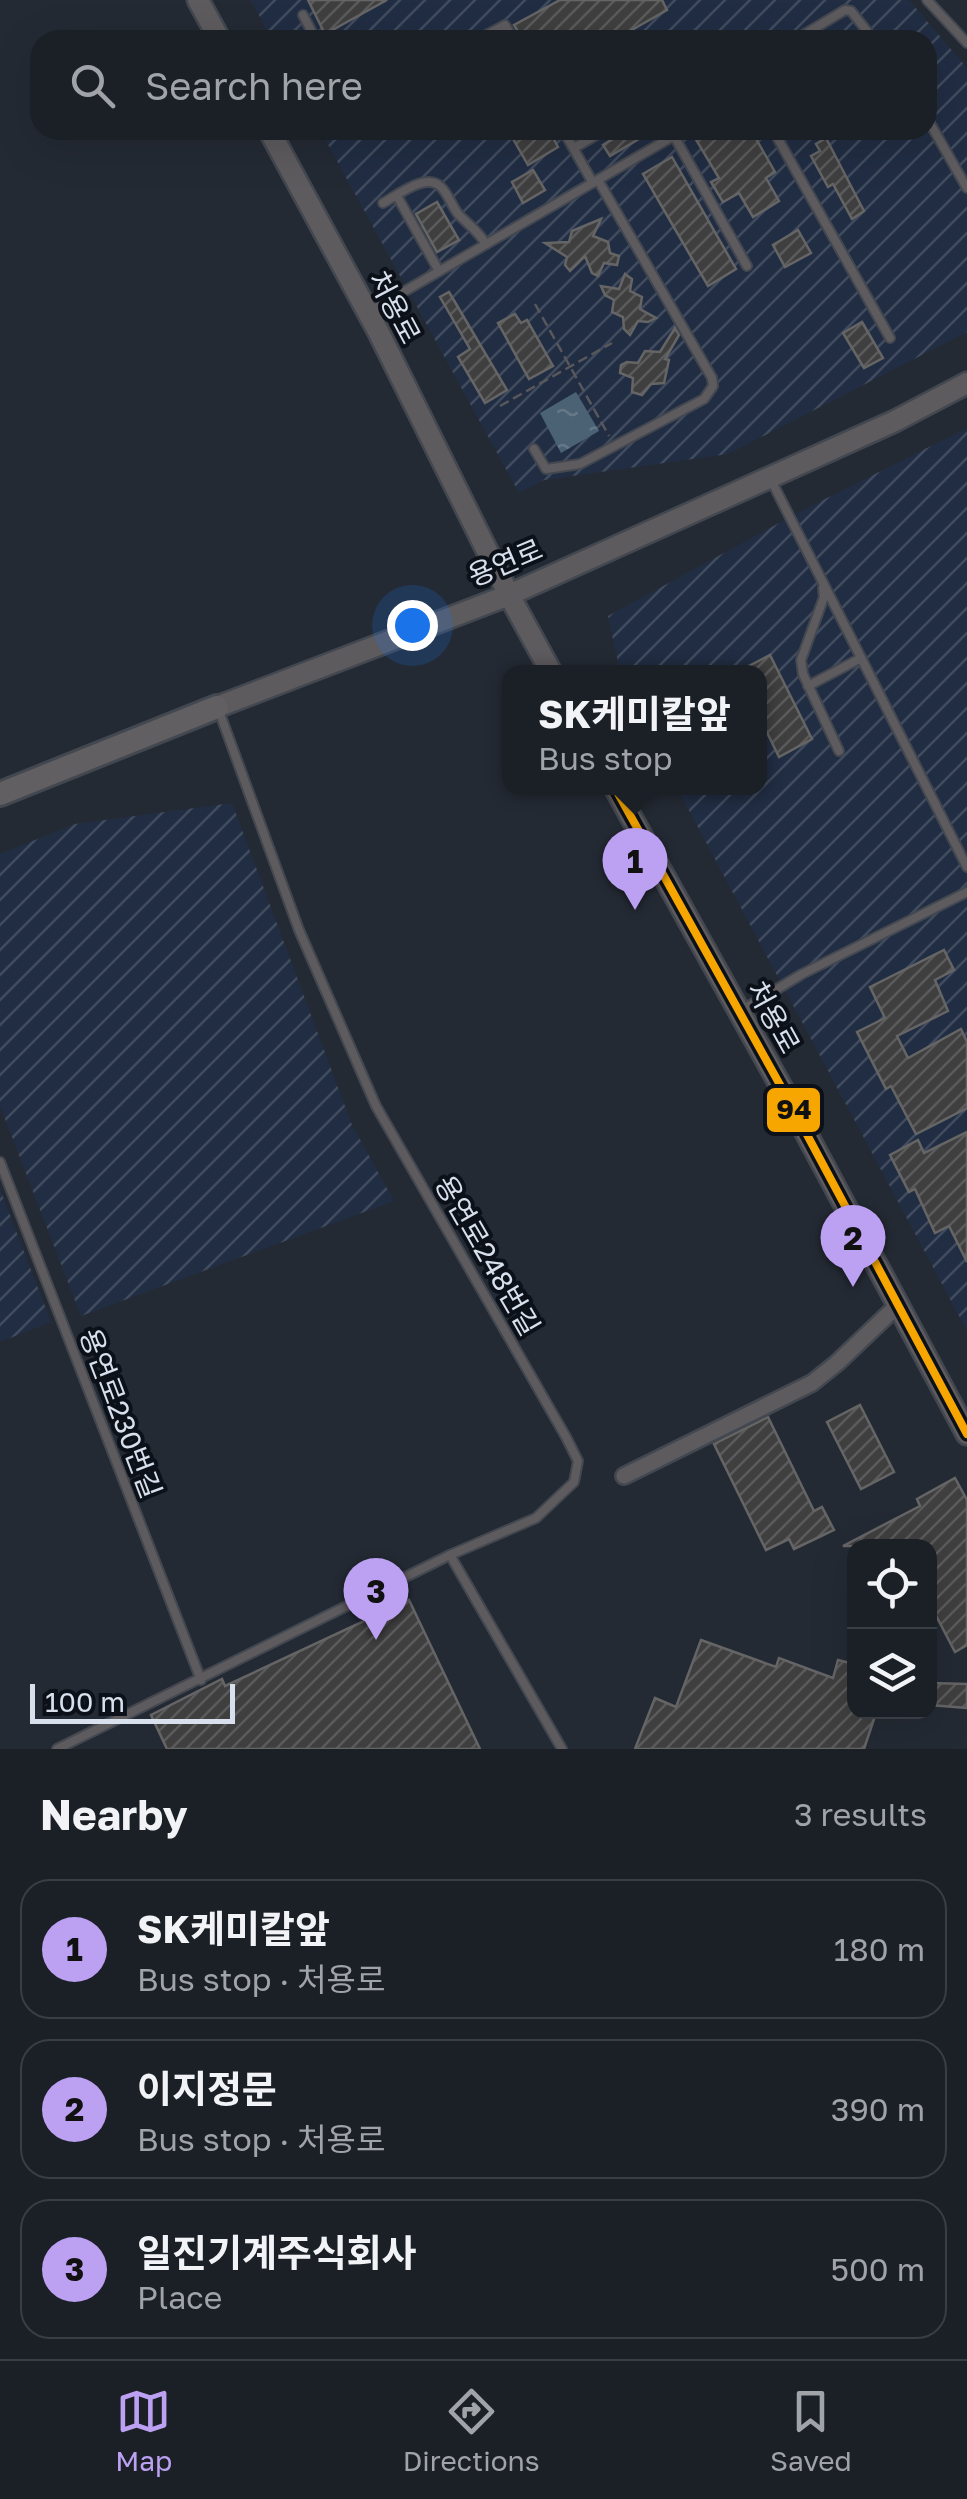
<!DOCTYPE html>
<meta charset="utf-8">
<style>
:root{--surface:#1b2027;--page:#24282f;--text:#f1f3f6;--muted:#a0a3a7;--line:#393e44;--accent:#bca0f2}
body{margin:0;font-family:"Golos Text","Noto Sans KR",sans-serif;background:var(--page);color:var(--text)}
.controls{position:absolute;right:30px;bottom:30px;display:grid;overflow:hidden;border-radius:20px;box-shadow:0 10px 40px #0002}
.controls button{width:90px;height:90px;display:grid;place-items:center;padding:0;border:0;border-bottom:2px solid var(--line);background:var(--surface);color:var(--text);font:50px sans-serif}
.scale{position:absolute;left:30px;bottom:25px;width:205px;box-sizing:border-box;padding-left:10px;border:5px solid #d9e0ed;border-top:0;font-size:28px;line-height:35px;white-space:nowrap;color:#d9e0ed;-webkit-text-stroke:8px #0c1119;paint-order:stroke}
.you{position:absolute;left:412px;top:625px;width:35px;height:35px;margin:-25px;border:8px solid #fff;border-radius:50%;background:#1a73e8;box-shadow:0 0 0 15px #1a73e833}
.badge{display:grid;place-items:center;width:65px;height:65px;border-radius:50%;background:var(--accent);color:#111;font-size:32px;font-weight:700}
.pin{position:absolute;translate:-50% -82px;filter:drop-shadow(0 2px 5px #0008)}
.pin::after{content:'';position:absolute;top:52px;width:35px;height:30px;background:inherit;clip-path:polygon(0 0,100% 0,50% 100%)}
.popup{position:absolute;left:502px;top:665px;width:265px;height:130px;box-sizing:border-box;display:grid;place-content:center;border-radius:20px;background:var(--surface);filter:drop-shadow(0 2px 8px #0005);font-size:32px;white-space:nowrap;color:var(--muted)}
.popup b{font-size:38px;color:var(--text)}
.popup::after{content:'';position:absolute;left:50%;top:100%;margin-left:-20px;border:20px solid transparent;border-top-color:var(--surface)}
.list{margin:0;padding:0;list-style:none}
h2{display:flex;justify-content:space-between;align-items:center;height:130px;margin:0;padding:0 40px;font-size:42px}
h2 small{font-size:32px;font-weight:400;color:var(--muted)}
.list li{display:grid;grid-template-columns:65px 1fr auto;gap:30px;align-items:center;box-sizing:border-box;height:140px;margin:0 20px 20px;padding:0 20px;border:2px solid var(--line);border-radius:30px}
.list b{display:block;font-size:38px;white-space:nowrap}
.list p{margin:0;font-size:32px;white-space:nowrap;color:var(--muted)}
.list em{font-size:32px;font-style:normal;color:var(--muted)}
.icon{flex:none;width:55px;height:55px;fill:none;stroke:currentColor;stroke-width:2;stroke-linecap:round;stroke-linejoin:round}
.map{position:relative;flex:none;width:967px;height:1749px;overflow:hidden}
.search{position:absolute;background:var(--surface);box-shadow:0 10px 40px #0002;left:30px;right:30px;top:30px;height:110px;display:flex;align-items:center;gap:25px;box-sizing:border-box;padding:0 35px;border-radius:30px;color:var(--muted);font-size:38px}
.sheet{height:610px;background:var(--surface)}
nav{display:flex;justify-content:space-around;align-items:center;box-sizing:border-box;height:140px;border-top:2px solid var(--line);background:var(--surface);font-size:28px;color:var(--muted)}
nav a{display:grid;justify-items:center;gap:5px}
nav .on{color:var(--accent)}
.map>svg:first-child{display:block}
.industrial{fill:url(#industrial-furrows)}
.water{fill:url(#water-ripples)}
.building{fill:url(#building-hatch);stroke:#666566;stroke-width:2.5}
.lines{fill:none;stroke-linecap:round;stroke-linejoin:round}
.service-casing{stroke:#434850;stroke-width:12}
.minor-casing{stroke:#434850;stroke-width:20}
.tertiary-casing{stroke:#434850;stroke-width:25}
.secondary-casing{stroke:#434850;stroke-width:28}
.path{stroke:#58575c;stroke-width:2.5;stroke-dasharray:10 5;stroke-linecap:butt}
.service{stroke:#5e5b5f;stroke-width:8}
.minor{stroke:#5e5b5f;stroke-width:15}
.tertiary{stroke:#5e5b5f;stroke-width:20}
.secondary{stroke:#615f62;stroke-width:22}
.bus-1-casing{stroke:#0c1119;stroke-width:15}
.bus-1{stroke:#f7a600;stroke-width:8}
.labels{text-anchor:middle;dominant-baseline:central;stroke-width:8;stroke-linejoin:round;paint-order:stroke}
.street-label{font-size:28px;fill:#d9e0ed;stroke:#0c1119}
.line-badge{stroke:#0c1119;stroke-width:4}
.pale-badge-label{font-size:28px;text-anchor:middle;font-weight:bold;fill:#111}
</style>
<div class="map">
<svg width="967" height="1749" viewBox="0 0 967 1749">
<defs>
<pattern id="industrial-furrows" width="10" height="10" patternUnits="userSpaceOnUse" patternTransform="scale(2.5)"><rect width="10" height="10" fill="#212d43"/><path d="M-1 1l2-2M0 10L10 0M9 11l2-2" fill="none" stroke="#414b5e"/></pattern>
<pattern id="water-ripples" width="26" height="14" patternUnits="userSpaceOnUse" patternTransform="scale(2.5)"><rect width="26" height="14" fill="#4b6274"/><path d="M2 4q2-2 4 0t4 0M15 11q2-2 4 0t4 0" fill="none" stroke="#647888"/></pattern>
<pattern id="building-hatch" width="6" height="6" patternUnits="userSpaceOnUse" patternTransform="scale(2.5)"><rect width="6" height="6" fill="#403f40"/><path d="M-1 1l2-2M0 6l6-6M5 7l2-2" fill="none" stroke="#5b5a5c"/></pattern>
</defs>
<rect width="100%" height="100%" fill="#242a34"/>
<g class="industrial">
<path d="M251,0H909L967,68V332L728,454L544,480L519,493L320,130H927V40H272Z"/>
<path d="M967,428V1331L677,788H760V672H620L608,616L805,509Z"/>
<path d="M232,803L352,1125L394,1201L81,1316L0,1106V854L75,824Z"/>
<path d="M0,1189L51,1322L0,1342Z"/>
</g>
<path class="water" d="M576,392L599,431L561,453L540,413Z"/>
<g class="building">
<path d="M308,0H387L325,34Z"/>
<path d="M560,0H662L667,10L614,40H523L514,25Z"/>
<path d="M508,130H549L558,147L528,165Z"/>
<path d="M628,130H654L610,156L603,145Z"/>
<path d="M708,130H751L775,172L766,178L779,201L753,217L739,193L723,202L711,182L719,178L695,138Z"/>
<path d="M826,138L864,211L852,219L833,184L828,187L811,156L820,151L816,144Z"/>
<path d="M672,157L736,269L708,286L643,174Z"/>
<path d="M533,170L545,190L523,203L512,182Z"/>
<path d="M437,202L459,240L437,252L416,214Z"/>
<path d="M601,219L593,236L608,242L610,253L619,256L617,265L604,263L598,276L592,273L585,256L570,271L565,265L567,257L545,243L569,242L572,231Z"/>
<path d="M798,230L811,253L785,267L773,245Z"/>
<path d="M625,274L632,279L630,291L642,297L640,309L656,318L648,322L638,321L630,335L624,329L623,317L612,312L614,300L605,295L601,286L619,289Z"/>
<path d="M449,292L507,390L485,403L458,357L470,349L440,297Z"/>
<path d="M515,314L521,323L527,320L553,366L529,379L498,323Z"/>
<path d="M862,322L883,358L864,368L843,333Z"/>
<path d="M675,328L679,335L665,359L669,360L664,383L651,384L642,395L632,392L633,378L620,373L621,365L627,362L638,363L645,351L660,352Z"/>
<path d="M770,655L812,739L779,757L760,718V672H737Z"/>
<path d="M944,950L954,970L935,980L948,1011L897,1036L908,1058L961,1029L967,1042V1108L916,1134L891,1086L886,1089L857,1032L885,1018L870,987Z"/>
<path d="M967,1132V1262L949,1226L935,1233L915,1189L909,1192L890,1155L918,1140L924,1153Z"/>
<path d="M860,1405L894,1472L861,1489L827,1422Z"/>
<path d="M768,1417L814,1511L822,1507L834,1530L794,1549L789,1539L766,1550L714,1444Z"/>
<path d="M955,1478L967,1500V1645L955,1652L930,1604V1546H843L920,1506L917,1499Z"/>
<path d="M409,1600L480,1749H167L151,1715L222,1679L225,1686Z"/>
<path d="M701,1640L776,1667L779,1658L833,1678L838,1660L854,1664L852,1708L875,1716L864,1749H635L655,1698L676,1707Z"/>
<path d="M930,1683L967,1684V1708L930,1705Z"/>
</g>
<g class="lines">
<g class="service-casing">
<g id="service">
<path d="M927,0L967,43"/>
<path d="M303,15L316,40"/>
<path d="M477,40L505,25L514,40"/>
<path d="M795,40L845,10L851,11L874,40"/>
<path d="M927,118L967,188"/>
<path d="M563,130L593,183"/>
<path d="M773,130L890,338"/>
<path d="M674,136L747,266"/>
<path d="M574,148L605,130"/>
<path d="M397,196L439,271"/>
<path d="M383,203C398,195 426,172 441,187C449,195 452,207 459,215C469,225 478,231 486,244"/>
<path d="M372,310L684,130"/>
<path d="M534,449L546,469L580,464L704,399L713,386L712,378L598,180"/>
<path d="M770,478L967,867"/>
<path d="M823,588L824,597L801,660L803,674L839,751"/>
<path d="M808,686L861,658"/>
<path d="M739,1012L802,974L967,892"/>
<path d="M0,1162L201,1680"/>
<path d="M450,1555L562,1749"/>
<path d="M57,1749L450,1555L536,1518L574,1482L578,1461L566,1437L376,1106L299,930L219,711"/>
</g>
</g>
<g class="minor-casing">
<path id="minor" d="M624,1476L812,1383L837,1363L898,1305"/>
</g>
<g class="tertiary-casing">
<g id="tertiary">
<path d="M198,0L220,40"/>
<path d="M269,130L378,331L509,595L551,672"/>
<path d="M217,707L509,595L895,421L967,383"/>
<path d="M615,788L789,1101L967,1434"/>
</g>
</g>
<g class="secondary-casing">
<path id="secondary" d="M0,794L217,707"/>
</g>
<g class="path">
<path d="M535,304L609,436"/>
<path d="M500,406L612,343"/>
</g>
<use href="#service" class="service"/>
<use href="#minor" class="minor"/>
<use href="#tertiary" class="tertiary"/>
<use href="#secondary" class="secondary"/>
<g class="bus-1-casing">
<path id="bus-1" d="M615,788L789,1101L967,1434"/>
</g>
<use href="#bus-1" class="bus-1"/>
</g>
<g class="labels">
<g class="street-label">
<text transform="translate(395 307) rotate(62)">처용로</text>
<text transform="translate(505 562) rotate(-23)">용연로</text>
<text transform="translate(774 1017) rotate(61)">처용로</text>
<text transform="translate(488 1255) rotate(60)">용연로248번길</text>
<text transform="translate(121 1413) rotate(69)">용연로230번길</text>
</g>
</g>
<rect class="line-badge" x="765" y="1086" width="57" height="48" rx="10" fill="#f7a600"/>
<g class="pale-badge-label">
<text x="794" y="1119">94</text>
</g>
</svg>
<div class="controls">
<button><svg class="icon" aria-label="locate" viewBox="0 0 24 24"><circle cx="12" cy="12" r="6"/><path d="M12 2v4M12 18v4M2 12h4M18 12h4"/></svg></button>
<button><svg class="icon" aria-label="layers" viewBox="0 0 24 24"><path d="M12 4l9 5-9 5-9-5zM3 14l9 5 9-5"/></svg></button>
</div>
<div class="scale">100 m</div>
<div class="you"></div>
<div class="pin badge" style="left:635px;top:910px">1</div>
<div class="popup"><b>SK케미칼앞</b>Bus stop</div>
<div class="pin badge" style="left:853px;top:1287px">2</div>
<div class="pin badge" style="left:376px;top:1640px">3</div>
<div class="search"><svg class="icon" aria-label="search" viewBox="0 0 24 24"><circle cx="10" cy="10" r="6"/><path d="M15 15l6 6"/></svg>Search here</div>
</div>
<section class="sheet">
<h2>Nearby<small>3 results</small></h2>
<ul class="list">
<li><span class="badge">1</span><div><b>SK케미칼앞</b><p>Bus stop · 처용로</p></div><em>180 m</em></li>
<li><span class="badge">2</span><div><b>이지정문</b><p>Bus stop · 처용로</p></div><em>390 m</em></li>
<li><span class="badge">3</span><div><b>일진기계주식회사</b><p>Place</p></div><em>500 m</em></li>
</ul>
</section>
<nav>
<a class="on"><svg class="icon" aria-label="map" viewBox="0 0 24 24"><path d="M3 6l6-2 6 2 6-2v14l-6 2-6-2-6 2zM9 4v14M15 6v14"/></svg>Map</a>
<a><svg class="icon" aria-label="directions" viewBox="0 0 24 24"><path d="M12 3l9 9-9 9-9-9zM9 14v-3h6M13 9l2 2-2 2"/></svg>Directions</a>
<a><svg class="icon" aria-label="saved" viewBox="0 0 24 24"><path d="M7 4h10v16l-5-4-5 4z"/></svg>Saved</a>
</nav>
